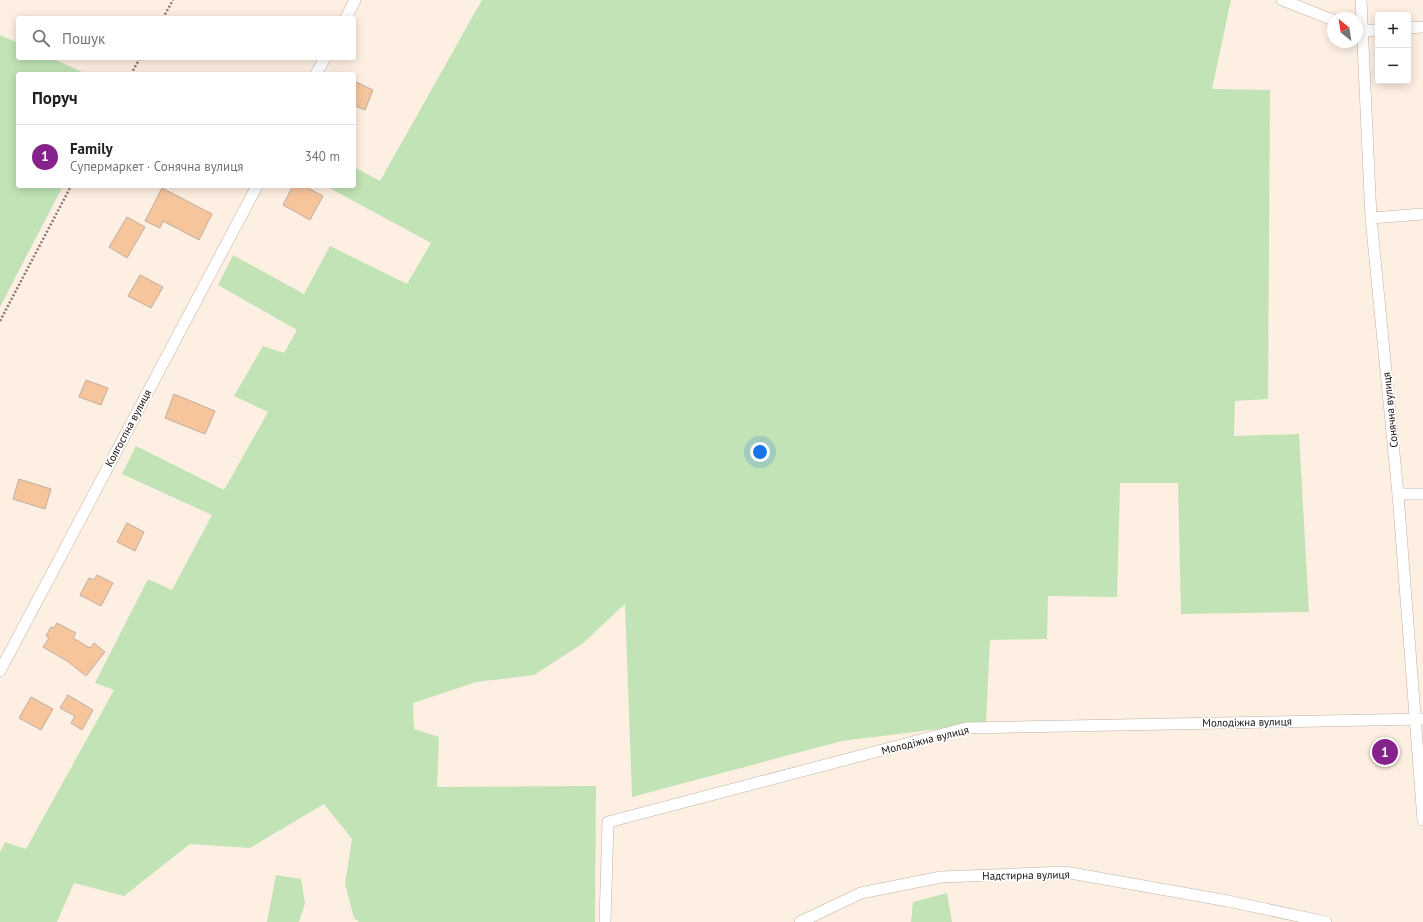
<!DOCTYPE html>
<html lang="uk">
<meta charset="utf-8">
<style>
:root{--surface:#fff;--page:#f6f6f6;--text:#202124;--muted:#757577;--line:#e0e0e0;--accent:#86228b}
body{margin:0;font-family:"PT Sans",sans-serif;background:var(--page);color:var(--text)}
.controls{position:absolute;right:12px;top:12px;display:grid;overflow:hidden;border-radius:4px;box-shadow:0 2px 10px #0003}
.controls button{width:36px;height:36px;display:grid;place-items:center;padding:0;border:0;border-bottom:1px solid var(--line);background:var(--surface);color:var(--text);font:20px sans-serif}
.compass{position:absolute;left:1327px;top:12px;width:36px;height:36px;border-radius:50%;background:var(--surface);box-shadow:0 2px 10px #0003;rotate:330deg}
.you{position:absolute;left:760px;top:452px;width:14px;height:14px;margin:-10px;border:3px solid #fff;border-radius:50%;background:#1a73e8;box-shadow:0 0 0 6px #1a73e833}
.badge{display:grid;place-items:center;width:26px;height:26px;border-radius:50%;background:var(--accent);color:#fff;font-size:13px;font-weight:700}
.pin{position:absolute;translate:-50% -50%;border:2px solid #fff;box-shadow:0 1px 4px #0006}
.list{margin:0;padding:0;list-style:none}
h2{display:flex;justify-content:space-between;align-items:center;height:52px;margin:0;padding:0 16px;font-size:17px}
h2 small{font-size:13px;font-weight:400;color:var(--muted)}
.list li{display:grid;grid-template-columns:26px 1fr auto;gap:12px;align-items:center;box-sizing:border-box;height:64px;padding:0 16px;border-top:1px solid var(--line)}
.list b{display:block;font-size:15px;white-space:nowrap}
.list p{margin:0;font-size:13px;white-space:nowrap;color:var(--muted)}
.list em{font-size:13px;font-style:normal;color:var(--muted)}
.icon{flex:none;width:22px;height:22px;fill:none;stroke:currentColor;stroke-width:2;stroke-linecap:round;stroke-linejoin:round}
.map{position:relative;flex:none;width:1423px;height:922px;overflow:hidden}
.search{position:absolute;background:var(--surface);box-shadow:0 2px 10px #0003;left:16px;top:16px;width:340px;height:44px;display:flex;align-items:center;gap:10px;box-sizing:border-box;padding:0 14px;border-radius:4px;color:var(--muted);font-size:15px}
.panel{position:absolute;background:var(--surface);box-shadow:0 2px 10px #0003;left:16px;top:72px;width:340px;height:116px;border-radius:4px}
.map>svg:first-child{display:block}
.green{fill:#c1e3b5}
.building{fill:#f7c59c;stroke:#bdaea3}
.lines{fill:none;stroke-linecap:round;stroke-linejoin:round}
.minor-casing{stroke:#c0b2a6;stroke-width:12}
.path{stroke:#857b73;stroke-width:2.5;stroke-dasharray:2 2;stroke-linecap:butt}
.minor{stroke:#fff;stroke-width:11}
.labels{text-anchor:middle;dominant-baseline:central;stroke-width:3.5;stroke-linejoin:round;paint-order:stroke}
.street-label{font-size:11px;fill:#17120e;stroke:#fff}
</style>
<div class="map">
<svg width="1423" height="922" viewBox="0 0 1423 922">
<rect width="100%" height="100%" fill="#feefe3"/>
<g class="green">
<path d="M482,0H1231L1212,89L1270,90L1268,399L1235,401L1234,436L1299,434L1309,612L1181,614L1178,483H1120L1117,597L1048,596L1047,639L990,640L986,723L842,741L632,797L625,604L582,644L534,675L476,682L413,703L414,729L439,737L437,787L596,786L595,922H359L354,918L345,884L352,839L324,804L250,848L190,844L124,896L74,883L57,922H0V852L5,842L26,849L114,690L95,683L148,579L172,590L212,515L122,474L136,446L224,490L268,412L234,396L263,346L284,353L297,330L218,285L233,255L304,294L330,246L407,284L431,243L326,186H354V167L380,181Z"/>
<path d="M0,35L18,43V58H51L87,74H18V186H63L0,307Z"/>
<path d="M276,875L301,879L305,903L299,922H267Z"/>
<path d="M947,893L952,922H911L913,902Z"/>
</g>
<g class="building">
<path d="M354,81L373,90L365,110L354,105Z"/>
<path d="M293,186H304L323,196L310,220L283,205Z"/>
<path d="M162,188L212,214L199,240L163,221L160,228L145,221Z"/>
<path d="M127,217L145,227L127,258L109,247Z"/>
<path d="M140,275L163,287L151,308L128,296Z"/>
<path d="M86,380L108,388L101,405L79,397Z"/>
<path d="M174,394L215,411L205,434L165,418Z"/>
<path d="M19,479L51,489L45,509L13,499Z"/>
<path d="M127,523L144,532L135,551L117,542Z"/>
<path d="M97,575L113,583L101,606L80,595L89,578L94,580Z"/>
<path d="M57,623L76,633L73,638L90,648L94,643L105,652L86,676L67,661L43,647L49,638L46,636L51,627L54,628Z"/>
<path d="M68,695L93,710L82,730L71,723L75,716L60,708Z"/>
<path d="M31,697L53,709L41,730L19,718Z"/>
<path d="M1394,741L1393,761L1377,762L1378,742Z"/>
</g>
<g class="lines">
<g class="minor-casing">
<g id="minor">
<path d="M1282,0L1333,20"/>
<path d="M1361,0L1371,218L1398,494L1423,820"/>
<path d="M346,18L355,0"/>
<path d="M1408,28L1423,27"/>
<path d="M1357,29L1362,31L1378,30"/>
<path d="M316,74L325,58"/>
<path d="M1371,218L1423,214"/>
<path d="M1398,494H1423"/>
<path d="M0,671L257,186"/>
<path d="M605,922L608,822L966,728L1423,719"/>
<path d="M800,922L861,893L941,877L1065,872L1228,901L1326,922"/>
</g>
</g>
<g class="path">
<path d="M163,18L173,0"/>
<path d="M131,74L140,58"/>
<path d="M0,321L71,186"/>
</g>
<use href="#minor" class="minor"/>
</g>
<g class="labels">
<g class="street-label">
<text transform="translate(1390 410) rotate(-96)">Сонячна вулиця</text>
<text transform="translate(128 428) rotate(-62)">Колгоспна вулиця</text>
<text transform="translate(1247 722) rotate(-1)">Молодіжна вулиця</text>
<text transform="translate(925 740) rotate(-14)">Молодіжна вулиця</text>
<text transform="translate(1026 875) rotate(-1)">Надстирна вулиця</text>
</g>
</g>
</svg>
<div class="controls">
<button>+</button>
<button>−</button>
</div>
<svg class="compass" viewBox="-18 -18 36 36"><path d="M0-13l5 13h-10z" fill="#e53935"/><path d="M0 13l5-13h-10z" fill="#757577"/></svg>
<div class="you"></div>
<div class="pin badge" style="left:1385px;top:752px">1</div>
<div class="search"><svg class="icon" aria-label="search" viewBox="0 0 24 24"><circle cx="10" cy="10" r="6"/><path d="M15 15l6 6"/></svg>Пошук</div>
<section class="panel">
<h2>Поруч<small></small></h2>
<ul class="list">
<li><span class="badge">1</span><div><b>Family</b><p>Супермаркет · Сонячна вулиця</p></div><em>340 m</em></li>
</ul>
</section>
</div>
